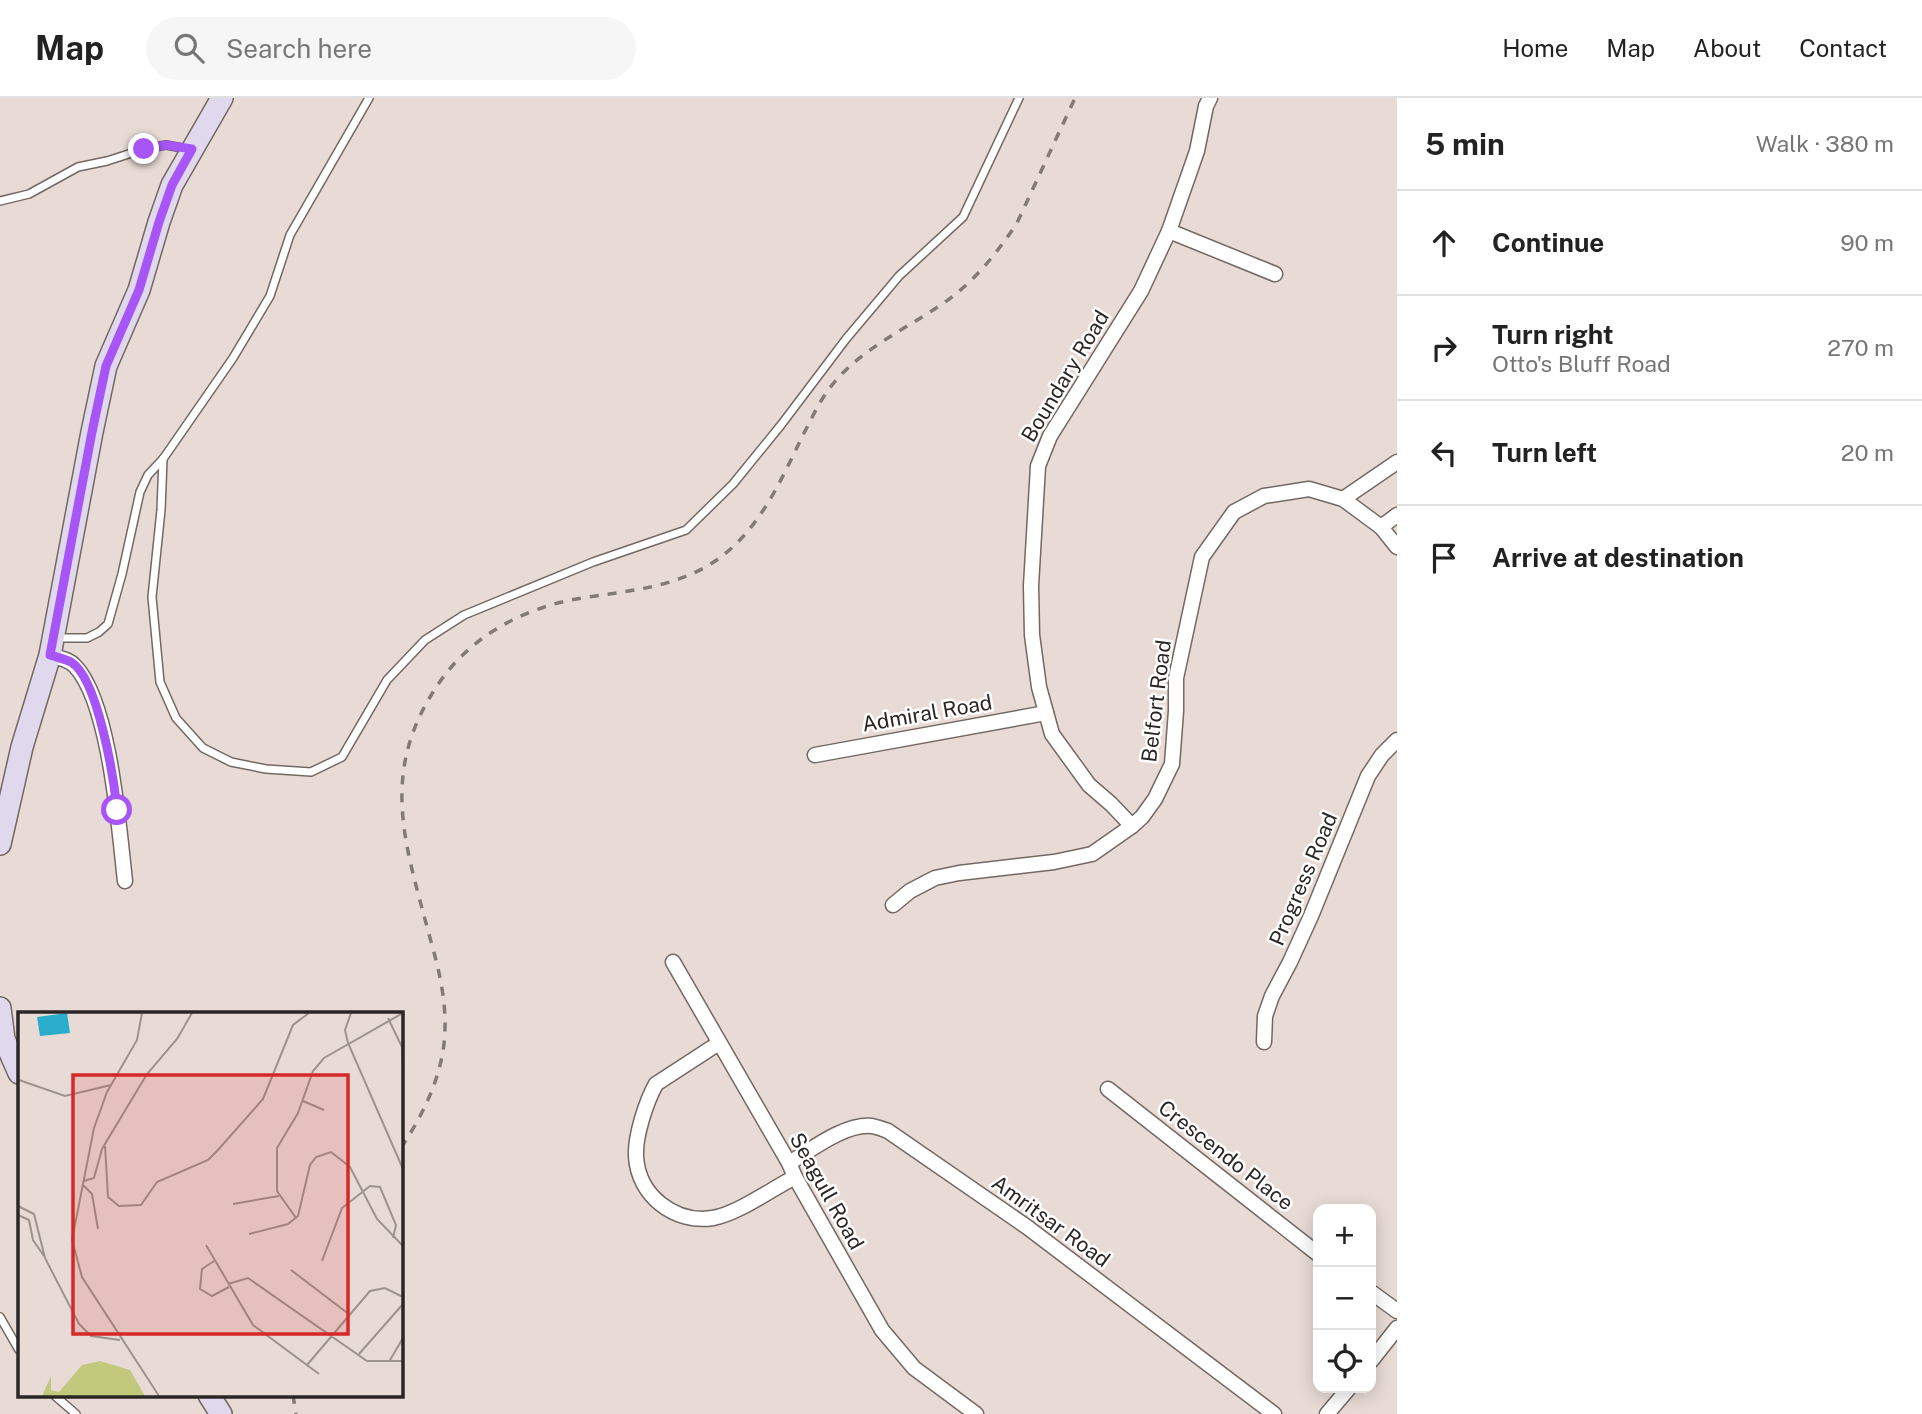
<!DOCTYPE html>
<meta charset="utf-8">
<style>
:root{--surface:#fff;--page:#f6f6f6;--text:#222;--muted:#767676;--line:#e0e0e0}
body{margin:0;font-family:"Public Sans",sans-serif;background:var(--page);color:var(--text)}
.controls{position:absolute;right:21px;bottom:21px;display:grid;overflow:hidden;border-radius:14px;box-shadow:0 4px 18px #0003}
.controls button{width:63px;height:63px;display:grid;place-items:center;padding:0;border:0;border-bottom:2px solid var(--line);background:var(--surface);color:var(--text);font:35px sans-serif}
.stop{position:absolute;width:21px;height:21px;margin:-16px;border:5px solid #a855f7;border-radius:50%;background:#fff}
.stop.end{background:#a855f7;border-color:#fff;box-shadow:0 2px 7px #0008}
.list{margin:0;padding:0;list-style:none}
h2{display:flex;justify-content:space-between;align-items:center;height:91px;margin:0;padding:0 28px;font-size:30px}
h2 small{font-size:23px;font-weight:400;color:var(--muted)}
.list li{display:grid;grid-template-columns:46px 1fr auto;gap:21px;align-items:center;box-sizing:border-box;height:105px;padding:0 28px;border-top:2px solid var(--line)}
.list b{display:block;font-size:26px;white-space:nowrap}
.list p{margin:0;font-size:23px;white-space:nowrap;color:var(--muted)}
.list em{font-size:23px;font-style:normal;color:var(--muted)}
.icon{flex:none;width:38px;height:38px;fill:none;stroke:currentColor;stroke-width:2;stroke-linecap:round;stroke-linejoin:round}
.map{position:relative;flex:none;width:1397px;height:1316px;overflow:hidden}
header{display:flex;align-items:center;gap:42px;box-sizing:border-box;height:98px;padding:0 35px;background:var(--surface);border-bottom:2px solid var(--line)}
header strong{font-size:33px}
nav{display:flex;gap:38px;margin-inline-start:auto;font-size:24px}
.search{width:490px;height:63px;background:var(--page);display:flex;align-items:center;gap:18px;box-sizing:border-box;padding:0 24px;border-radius:38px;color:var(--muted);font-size:26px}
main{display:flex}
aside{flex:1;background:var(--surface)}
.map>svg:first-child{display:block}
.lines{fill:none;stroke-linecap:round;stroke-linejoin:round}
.lane-casing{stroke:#736863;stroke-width:10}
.street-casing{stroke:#736863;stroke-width:17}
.secondary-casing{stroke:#736863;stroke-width:24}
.lane{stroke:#fff;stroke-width:7}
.street{stroke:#fff;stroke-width:14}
.secondary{stroke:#e0d8ec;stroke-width:21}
.rail{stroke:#827a76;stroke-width:3.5;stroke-dasharray:9 9;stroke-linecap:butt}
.route{stroke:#a855f7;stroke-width:9}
.labels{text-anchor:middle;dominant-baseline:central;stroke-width:5;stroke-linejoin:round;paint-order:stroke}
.street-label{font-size:21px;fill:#2a2624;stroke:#fff}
.inset-road{fill:none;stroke:#9c938f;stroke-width:2}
.view{fill:#d62828;fill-opacity:0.15;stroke:#d62828;stroke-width:3.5}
.inset-edge{fill:none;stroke:#2a2624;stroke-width:3.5}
</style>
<header>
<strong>Map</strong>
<div class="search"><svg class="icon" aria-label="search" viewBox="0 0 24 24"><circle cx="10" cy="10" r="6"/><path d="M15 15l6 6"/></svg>Search here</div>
<nav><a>Home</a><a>Map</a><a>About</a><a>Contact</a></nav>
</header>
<main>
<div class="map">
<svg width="1397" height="1316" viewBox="0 0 1397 1316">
<rect width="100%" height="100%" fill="#e8dbd6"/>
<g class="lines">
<g class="lane-casing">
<g id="lane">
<path d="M0,103L29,96L78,69L107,63L144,51L166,47L188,51"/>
<path d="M163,361L161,412L152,499L160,584L176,620L203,650L231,664L266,671L311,674L342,659L387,582L425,542L464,517L593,464L686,432L733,386L781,327L846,241L899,178L963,119L1019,0"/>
<path d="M58,540H87L99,534L108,526L122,476L140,394L148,377L163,361L233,260L270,198L290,137L369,0"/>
<path d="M0,1219L19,1252"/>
<path d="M54,1297L76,1316"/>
</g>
</g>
<g class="street-casing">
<g id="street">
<path d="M1169,133L1275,176"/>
<path d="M1343,401L1397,364"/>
<path d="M1381,429L1397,417"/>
<path d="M50,557C58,560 69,561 75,568C110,605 119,731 125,783"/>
<path d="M815,657L1046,615"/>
<path d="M1132,728L1111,706L1089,687L1052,636L1039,589L1032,537L1031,488L1038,368L1050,338L1141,193L1169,133L1197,53L1206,8L1210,0"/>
<path d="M893,807L910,793L935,780L959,775L1054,764L1092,756L1132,728L1142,719L1155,701L1172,666L1176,613V580L1202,459L1234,414L1264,398L1309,391L1343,401L1381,429L1397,449"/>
<path d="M673,864L789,1065L795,1079L882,1232L914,1270L976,1316"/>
<path d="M1264,944L1265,918L1272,898L1290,864L1311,818L1368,678L1382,657L1397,642"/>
<path d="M719,945L656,986C646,1004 635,1038 636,1058C638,1098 675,1126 713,1120C737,1116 772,1091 795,1079"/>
<path d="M1108,991L1318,1156"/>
<path d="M789,1065C811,1052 845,1025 872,1028C877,1029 883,1031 888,1033L1027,1129L1274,1316"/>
<path d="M1371,1194L1397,1213"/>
<path d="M1371,1263L1397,1230"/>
<path d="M1327,1316L1349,1290"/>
</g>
</g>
<g class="secondary-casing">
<g id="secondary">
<path d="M0,746L22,649L50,557L92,334L106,268L139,192L159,124L172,87L222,0"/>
<path d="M0,910L4,941L19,975"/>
<path d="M209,1297L221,1316"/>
</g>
</g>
<use href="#lane" class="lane"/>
<use href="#street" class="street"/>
<use href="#secondary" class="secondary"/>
<g class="rail">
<path d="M401,1050C422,1018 439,985 444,946C448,909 440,875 430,840C405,745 378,674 439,585C472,537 525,509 582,500C626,493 671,490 709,467C758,437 780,384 804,335C812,320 819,304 829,291C859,251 905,232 945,204C975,183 997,155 1017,125L1075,0"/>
<path d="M293,1297L296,1316"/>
</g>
</g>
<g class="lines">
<path class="route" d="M117,712C114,681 98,580 71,564C65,561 56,559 50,557L92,334L106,268L139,192L159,124L172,87L192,51L166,47L144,51"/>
</g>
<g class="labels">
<g class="street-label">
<text transform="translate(1065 278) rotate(-59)">Boundary Road</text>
<text transform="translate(1156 603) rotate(-83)">Belfort Road</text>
<text transform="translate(927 615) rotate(-10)">Admiral Road</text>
<text transform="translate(1303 781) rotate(-67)">Progress Road</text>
<text transform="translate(1226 1057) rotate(38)">Crescendo Place</text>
<text transform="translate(827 1093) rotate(61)">Seagull Road</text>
<text transform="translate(1051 1123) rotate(36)">Amritsar Road</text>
</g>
</g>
<g transform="translate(18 914)">
<rect width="385" height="385" fill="#e8dbd6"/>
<path d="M82,349L112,358L127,384H24L33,364V378L41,380L64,353Z" fill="#c2c97d"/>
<path d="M49,1L52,21L22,24L19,5Z" fill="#29adcb"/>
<path class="inset-road" d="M124,1L119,28L89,80L76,116L54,228L64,265L141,384M333,1L327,18L330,31L385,157M370,6L384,35L385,61M1,68L47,84L93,73M285,89L306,98M87,134L90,185L101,194L123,193L139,170L190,148L199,139L245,87L275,13L291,1M66,169L76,166L84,137L129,62L159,27L174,1M65,173L74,182L80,217M215,192L261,184M0,194L16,202L27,246L61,312L73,324L102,328M0,203L11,208L15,228L26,244M278,206L259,179V136L280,101L295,59L306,46L385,1M231,222L270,212L280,204L292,153L298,145L313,140L332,155L359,207L385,234M188,233L235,313L301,362M196,249L184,257L182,277L194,284L211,275M304,249L324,196L352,174L362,175L378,213L375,226M273,258L332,303M210,272L230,266L349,349H385M341,342L385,292M372,348L385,326M289,353L352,279L367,276L385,285"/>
<path class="view" d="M55,63H330V322H55Z"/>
<rect width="385" height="385" class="inset-edge"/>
</g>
</svg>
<div class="controls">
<button>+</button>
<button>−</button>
<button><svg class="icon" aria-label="locate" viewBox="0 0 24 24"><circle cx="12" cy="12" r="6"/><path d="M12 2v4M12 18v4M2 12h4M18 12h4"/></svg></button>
</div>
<div class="stop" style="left:117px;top:712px"></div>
<div class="stop end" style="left:144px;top:51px"></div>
</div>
<aside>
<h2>5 min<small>Walk · 380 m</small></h2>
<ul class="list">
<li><svg class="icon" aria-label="ahead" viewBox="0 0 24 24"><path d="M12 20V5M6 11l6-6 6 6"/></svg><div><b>Continue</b></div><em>90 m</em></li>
<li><svg class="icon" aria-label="right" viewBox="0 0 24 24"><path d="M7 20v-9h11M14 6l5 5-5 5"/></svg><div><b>Turn right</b><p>Otto's Bluff Road</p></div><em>270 m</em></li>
<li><svg class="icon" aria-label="left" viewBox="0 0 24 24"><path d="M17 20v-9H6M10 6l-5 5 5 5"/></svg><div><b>Turn left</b></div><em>20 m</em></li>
<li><svg class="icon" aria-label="arrive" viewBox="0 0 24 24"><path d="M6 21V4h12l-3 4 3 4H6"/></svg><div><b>Arrive at destination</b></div></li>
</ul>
</aside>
</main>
